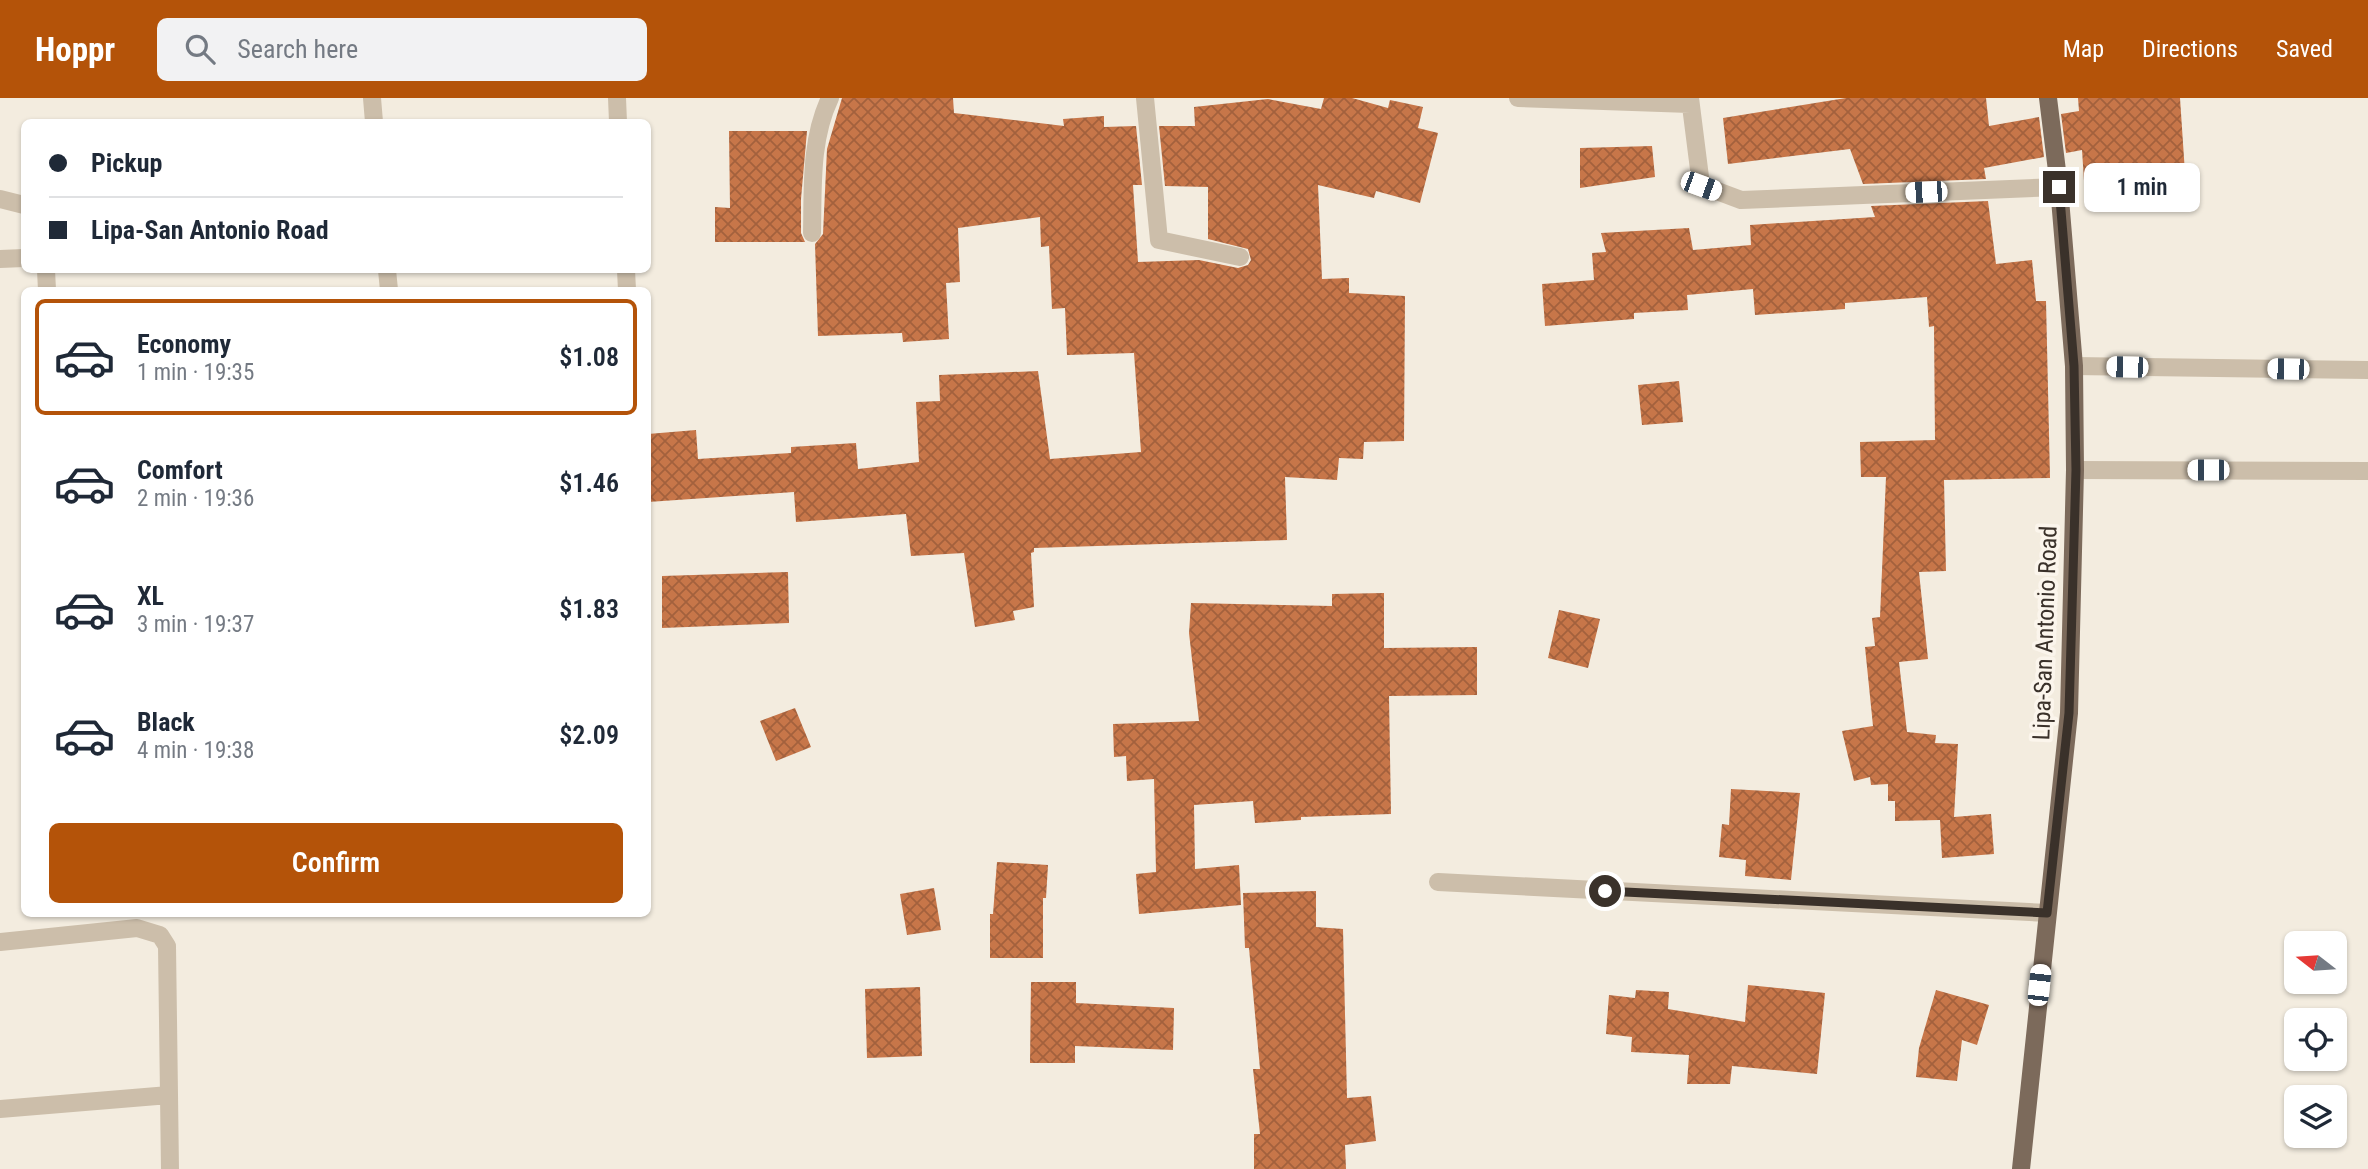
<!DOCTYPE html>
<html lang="en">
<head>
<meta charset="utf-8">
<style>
  :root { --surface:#fff; --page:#f2f2f3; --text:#1f2937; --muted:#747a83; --line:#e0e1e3; --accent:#b45309 }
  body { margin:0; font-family:"Roboto Condensed",sans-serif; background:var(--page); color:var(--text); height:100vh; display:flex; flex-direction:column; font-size:26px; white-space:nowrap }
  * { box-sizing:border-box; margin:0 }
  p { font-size:23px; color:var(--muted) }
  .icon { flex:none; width:38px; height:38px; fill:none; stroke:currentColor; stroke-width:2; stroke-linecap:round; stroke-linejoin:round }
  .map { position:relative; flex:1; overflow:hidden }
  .sheet { position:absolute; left:21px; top:189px; width:630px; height:630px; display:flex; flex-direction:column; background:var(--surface); border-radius:10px; box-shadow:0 2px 5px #0004 }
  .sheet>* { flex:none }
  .hud { position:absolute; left:21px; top:21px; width:630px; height:154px; border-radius:10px; box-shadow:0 2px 5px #0004; display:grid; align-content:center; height:154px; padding:0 28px; background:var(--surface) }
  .needle { width:46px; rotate:287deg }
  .buttons { position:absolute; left:2284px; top:833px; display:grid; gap:14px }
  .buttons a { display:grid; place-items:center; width:63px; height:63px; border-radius:10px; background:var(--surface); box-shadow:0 2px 5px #0004; font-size:35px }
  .end { position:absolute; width:32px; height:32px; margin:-16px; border:9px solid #3a312a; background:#fff; box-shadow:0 0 0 4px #fff }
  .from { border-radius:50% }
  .bubble { position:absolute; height:49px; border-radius:10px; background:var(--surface); box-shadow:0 2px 5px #0004; font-size:23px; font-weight:600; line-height:49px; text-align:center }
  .car { position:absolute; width:21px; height:42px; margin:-21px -10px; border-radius:9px; box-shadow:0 0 5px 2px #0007; background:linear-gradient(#fff 24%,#345 0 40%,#fff 0 76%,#345 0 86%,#fff 0) }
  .hud b { display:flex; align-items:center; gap:24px; height:66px; font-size:26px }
  .hud b+b { border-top:2px solid var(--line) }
  .hud i { width:18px; height:18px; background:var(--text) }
  ul { padding:12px 0 0; list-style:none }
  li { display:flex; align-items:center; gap:21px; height:116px; margin:0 14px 10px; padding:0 14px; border:4px solid transparent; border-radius:10px }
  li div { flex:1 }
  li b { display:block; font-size:26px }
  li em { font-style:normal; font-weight:600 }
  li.on { border-color:var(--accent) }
  li>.icon { width:63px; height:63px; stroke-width:1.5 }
  .cta { display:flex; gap:14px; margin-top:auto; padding:14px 28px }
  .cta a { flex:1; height:80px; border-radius:10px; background:var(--accent); color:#fff; font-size:28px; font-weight:600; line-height:80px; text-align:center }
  header { display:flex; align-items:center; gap:42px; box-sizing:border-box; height:98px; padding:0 35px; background:var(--accent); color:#fff }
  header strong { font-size:33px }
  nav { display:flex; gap:38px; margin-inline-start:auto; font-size:24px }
  .search { width:490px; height:63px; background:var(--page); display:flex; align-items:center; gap:18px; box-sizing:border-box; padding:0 24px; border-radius:10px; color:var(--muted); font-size:26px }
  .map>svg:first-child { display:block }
  .building { fill:url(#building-cross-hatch) }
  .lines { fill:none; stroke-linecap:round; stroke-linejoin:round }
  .minor { stroke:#ccbeaa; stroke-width:18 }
  .major { stroke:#7c6a5b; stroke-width:18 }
  .route { stroke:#3a312a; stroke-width:9 }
  .labels { text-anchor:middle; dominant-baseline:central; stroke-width:7; stroke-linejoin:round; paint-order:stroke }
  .street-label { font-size:24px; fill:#3a312a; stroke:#fbf5ec }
</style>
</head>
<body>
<header>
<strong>Hoppr</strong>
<div class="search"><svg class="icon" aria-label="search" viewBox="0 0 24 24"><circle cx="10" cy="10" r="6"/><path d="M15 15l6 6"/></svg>Search here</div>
<nav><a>Map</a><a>Directions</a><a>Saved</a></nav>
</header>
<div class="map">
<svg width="2368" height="1071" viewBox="0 0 2368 1071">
  <defs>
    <pattern id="building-cross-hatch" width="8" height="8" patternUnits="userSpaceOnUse" patternTransform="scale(1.75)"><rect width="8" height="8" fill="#c77649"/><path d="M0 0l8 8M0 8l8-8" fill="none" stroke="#a3613d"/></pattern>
  </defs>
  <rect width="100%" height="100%" fill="#f3ecdf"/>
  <!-- building -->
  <path class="building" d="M842,0H953L954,15L1064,28L1063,21L1104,18V29L1136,28L1142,87H1133L1138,164L1199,162L1238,170L1248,167L1251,162L1248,151L1208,141V89L1165,88L1159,28H1195L1194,9L1268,1L1321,11L1324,0H1352L1388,10L1390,2L1423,9L1418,30L1438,35L1420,105L1376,93L1374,100L1318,87L1322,181L1349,180V195L1405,198L1404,343L1364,344L1363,361L1339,360L1337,382L1285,379L1287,442L1034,450V454L1031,455L1034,509L1013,513L1015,522L975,529L964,455L911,458L906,416L796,424L794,394L648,404V336L696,332L698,361L791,355V349L856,345L858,371L919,364L916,304L940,303L939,277L1038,273L1050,361L1141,354L1134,255L1067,257L1065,210L1052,211L1049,148L1041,149L1040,119L958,130L960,184L946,185L949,241L903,244L902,235L818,238L815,146L823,136L827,51Z
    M1846,0H1986L1989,28L2039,19L2044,59L1984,70L1986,81L1863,86L1850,51L1728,66L1723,20Z
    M2078,0H2180L2186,90L2085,98L2082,52L2066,55L2061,16L2079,13Z
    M729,33H807L801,101V135L805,144H715V109L730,110Z
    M1652,48L1655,79L1580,90V50Z
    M1988,103L1996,166L2032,162L2036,203H2046L2050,380L1944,382L1946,473L1919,474L1928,561L1899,564L1907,634L1936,637L1935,645L1958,646L1954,719L1991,716L1994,756L1942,760L1940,722L1895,723V703H1888V686L1871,687L1870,679L1854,683L1842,633L1873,628L1865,549L1875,548L1872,520L1880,519L1886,379H1861L1860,344L1935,342L1934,228L1929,229L1927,199L1845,205V211L1755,217L1753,191L1687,197L1688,212L1634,215V221L1545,228L1542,186L1594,182L1592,155L1606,154L1601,135L1689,130L1693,152L1751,147L1750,127L1875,119L1871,108Z
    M1679,283L1683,324L1642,327L1638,287Z
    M788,474L789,525L662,530V478Z
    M1384,495V550L1477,549V597L1389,598L1391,716L1301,719V722L1255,725L1253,703L1194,707L1195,771L1239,767L1241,807L1139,816L1136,776L1156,774L1154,681L1127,683L1126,658L1114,659L1113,626L1199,623L1189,535L1191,505L1332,508V496Z
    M1559,512L1600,521L1588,570L1548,560Z
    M795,610L811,649L776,663L760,623Z
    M1731,691L1800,695L1791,782L1745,778L1746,762L1719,759L1722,726L1729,727Z
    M997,764L1048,767L1046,800H1043V860H990V816H993Z
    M934,790L941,832L907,837L900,796Z
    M1316,793V829L1343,831L1347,1000L1371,998L1376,1043L1345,1047L1346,1071H1254V1036H1260L1253,971H1260L1249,850H1245L1243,795Z
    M1031,884H1076V905L1174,910L1173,952L1075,948V965H1030Z
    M1748,887L1825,895L1817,976L1732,968L1730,986H1687L1689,957L1631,954L1632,939L1606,936L1609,897L1635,900L1636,892L1669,894L1668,911L1745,924Z
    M920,889L922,958L867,960L865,891Z
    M1936,892L1989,907L1977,947L1962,942L1957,983L1916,979L1919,950Z"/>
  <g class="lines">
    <!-- minor -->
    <path class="minor" d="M372,0L374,24
      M617,0L618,24
      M1145,0L1159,142L1240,159
      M1518,0L1690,6
      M1690,0L1701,87L1741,102L2059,89
      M0,101L24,107
      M812,135C813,90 810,42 830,0
      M0,161L24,160
      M46,172L47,192
      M387,172L389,192
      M626,172L627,192
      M2074,268L2368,272
      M2075,372L2368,373
      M1438,784L2047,815
      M0,844L137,830L160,837L167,848L170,1071
      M0,1011L169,997"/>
    <!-- major -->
    <path class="major" d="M2021,1071L2069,615L2075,372L2074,268L2059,89L2048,0"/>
  </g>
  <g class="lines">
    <!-- route -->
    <path class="route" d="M1605,793L2047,815L2069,615L2076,372L2074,268L2059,89"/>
  </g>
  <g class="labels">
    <!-- street labels -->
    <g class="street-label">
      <text transform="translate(2045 535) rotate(-88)">Lipa-San Antonio Road</text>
    </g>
  </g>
</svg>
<div class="buttons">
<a><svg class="needle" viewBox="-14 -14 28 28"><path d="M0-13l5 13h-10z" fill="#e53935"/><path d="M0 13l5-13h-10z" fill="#747a83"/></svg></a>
<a><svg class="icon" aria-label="locate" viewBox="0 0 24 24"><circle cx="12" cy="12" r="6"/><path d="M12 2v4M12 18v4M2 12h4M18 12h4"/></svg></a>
<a><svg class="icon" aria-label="layers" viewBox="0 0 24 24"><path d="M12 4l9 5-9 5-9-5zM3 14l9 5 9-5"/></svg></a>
</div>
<i class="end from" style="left:1605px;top:793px"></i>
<i class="end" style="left:2059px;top:89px"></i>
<div class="bubble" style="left:2084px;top:65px;width:116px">1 min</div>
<i class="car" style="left:1701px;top:88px;rotate:110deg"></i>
<i class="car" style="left:1926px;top:94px;rotate:268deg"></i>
<i class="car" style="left:2127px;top:269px;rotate:271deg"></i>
<i class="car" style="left:2288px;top:271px;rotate:271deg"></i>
<i class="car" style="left:2208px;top:372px;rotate:270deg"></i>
<i class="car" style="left:2039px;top:887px;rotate:6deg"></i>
<div class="hud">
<b><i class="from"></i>Pickup</b>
<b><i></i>Lipa-San Antonio Road</b>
</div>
<section class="sheet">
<ul>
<li class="on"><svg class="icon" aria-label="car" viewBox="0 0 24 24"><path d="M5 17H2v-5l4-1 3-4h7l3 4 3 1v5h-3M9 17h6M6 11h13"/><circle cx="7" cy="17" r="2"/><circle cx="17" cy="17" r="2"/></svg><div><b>Economy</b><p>1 min · 19:35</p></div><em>$1.08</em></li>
<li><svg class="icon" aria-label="car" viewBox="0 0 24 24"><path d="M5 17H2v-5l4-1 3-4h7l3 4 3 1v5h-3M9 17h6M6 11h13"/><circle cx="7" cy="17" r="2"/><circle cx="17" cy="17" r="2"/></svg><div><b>Comfort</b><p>2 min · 19:36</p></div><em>$1.46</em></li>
<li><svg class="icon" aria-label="car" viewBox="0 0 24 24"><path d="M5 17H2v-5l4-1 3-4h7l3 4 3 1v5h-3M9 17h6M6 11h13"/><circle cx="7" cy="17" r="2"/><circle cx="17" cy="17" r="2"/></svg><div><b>XL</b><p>3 min · 19:37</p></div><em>$1.83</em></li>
<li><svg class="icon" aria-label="car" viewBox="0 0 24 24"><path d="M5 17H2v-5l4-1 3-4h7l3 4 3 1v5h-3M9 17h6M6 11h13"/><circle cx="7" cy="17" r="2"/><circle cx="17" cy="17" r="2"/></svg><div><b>Black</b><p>4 min · 19:38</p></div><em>$2.09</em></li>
</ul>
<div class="cta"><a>Confirm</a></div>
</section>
</div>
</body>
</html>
